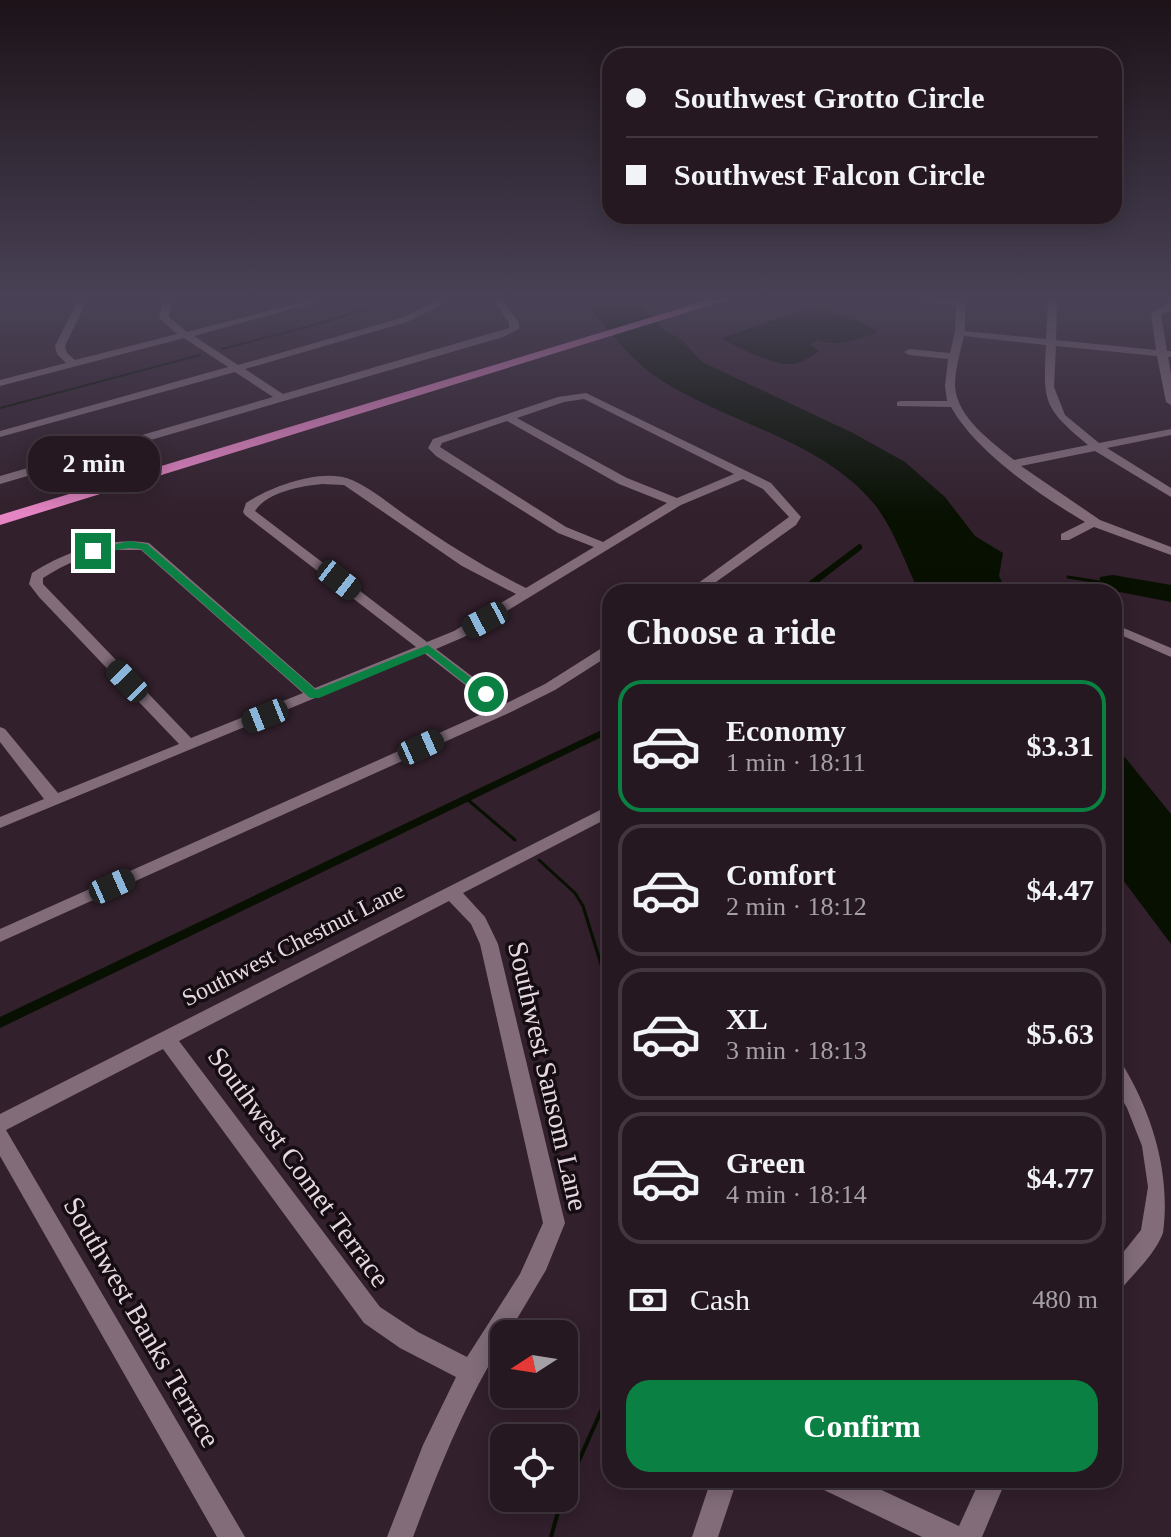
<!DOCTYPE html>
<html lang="en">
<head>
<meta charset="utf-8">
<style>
  :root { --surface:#261821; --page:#2e212a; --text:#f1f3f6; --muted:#a4a0a5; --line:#42373f; --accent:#0b8043 }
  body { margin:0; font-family:Georgia,serif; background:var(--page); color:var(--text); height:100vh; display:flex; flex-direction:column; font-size:30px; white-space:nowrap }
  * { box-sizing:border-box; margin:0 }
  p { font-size:26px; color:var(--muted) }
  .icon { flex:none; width:44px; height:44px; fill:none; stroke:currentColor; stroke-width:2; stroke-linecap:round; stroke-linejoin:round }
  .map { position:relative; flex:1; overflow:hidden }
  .details { position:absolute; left:602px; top:584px; width:520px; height:904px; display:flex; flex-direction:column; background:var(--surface); border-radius:24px; box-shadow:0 4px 20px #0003,0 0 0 2px var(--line) }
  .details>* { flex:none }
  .hud { position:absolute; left:602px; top:48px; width:520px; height:176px; border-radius:24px; box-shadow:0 4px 20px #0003,0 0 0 2px var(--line); display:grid; align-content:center; height:176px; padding:0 24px; background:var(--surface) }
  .needle { width:52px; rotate:258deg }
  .buttons { position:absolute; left:490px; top:1320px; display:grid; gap:16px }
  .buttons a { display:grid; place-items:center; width:88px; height:88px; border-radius:16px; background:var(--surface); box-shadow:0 4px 20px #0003,0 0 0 2px var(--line); font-size:40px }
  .end { position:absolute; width:36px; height:36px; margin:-18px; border:10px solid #0b8043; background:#fff; box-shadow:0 0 0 4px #fff }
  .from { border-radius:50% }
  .bubble { position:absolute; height:56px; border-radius:24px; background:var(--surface); box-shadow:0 4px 20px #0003,0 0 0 2px var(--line); font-size:26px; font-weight:700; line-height:56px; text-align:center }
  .car { position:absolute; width:24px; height:48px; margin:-24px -12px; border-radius:10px; box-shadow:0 0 6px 2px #0007; background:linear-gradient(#222 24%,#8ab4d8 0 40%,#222 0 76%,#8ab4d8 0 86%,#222 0) }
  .hud b { display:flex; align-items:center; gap:28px; height:76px; font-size:30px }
  .hud b+b { border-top:2px solid var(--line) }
  .hud i { width:20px; height:20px; background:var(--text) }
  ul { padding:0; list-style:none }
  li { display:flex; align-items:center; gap:24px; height:132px; margin:0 16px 12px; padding:0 8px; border:4px solid var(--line); border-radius:24px }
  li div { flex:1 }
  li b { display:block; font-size:30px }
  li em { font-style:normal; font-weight:700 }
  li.current { border-color:var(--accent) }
  li>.icon { width:72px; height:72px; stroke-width:1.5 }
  h2 { padding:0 24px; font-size:36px; line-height:96px }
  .pay { display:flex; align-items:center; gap:20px; height:88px; padding:0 24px; font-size:30px }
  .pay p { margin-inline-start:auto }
  .cta { display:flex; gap:16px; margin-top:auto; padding:16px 24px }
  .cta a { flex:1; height:92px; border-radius:24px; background:var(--accent); color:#fff; font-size:32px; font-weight:700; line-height:92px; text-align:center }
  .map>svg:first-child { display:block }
  .water { fill:#071001 }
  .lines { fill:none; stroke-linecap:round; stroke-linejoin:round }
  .stream-far2 { stroke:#071001; stroke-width:2 }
  .stream-far1 { stroke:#071001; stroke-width:3 }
  .stream { stroke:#071001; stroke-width:4 }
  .canal { fill:#071001; fill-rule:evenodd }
  .minor { fill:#826c7a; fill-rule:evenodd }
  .highway { fill:#e685c4; fill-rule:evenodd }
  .route { fill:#0b8043 }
  .labels { text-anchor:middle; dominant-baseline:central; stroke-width:7; stroke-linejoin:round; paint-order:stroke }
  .street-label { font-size:24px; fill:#e5d8e0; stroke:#150d12 }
  .near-street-label { font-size:28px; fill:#e5d8e0; stroke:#150d12 }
</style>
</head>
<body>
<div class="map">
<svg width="1171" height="1537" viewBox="0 0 1171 1537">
  <rect width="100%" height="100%" fill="#32202c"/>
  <!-- water -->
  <path class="water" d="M582,300H638L666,332L680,338L702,362L853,433L905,462L945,497L975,536L1003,553L999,576L1007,592H919C906,565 894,529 875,505C823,441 731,424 664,382C631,362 608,328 582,300Z
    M816,307L866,324L877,332C863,339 833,348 818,340L810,344L819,351C810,357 801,364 789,364C774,365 735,347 721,338L803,310L815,312L812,308Z
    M1113,575L1171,585V602L1099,588L1100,577Z
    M1114,744L1171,814V944L1114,868Z"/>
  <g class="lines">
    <!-- stream-far2 -->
    <path class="stream-far2" d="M222,349L329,321L391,300
      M0,408L200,355"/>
    <!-- stream-far1 -->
    <path class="stream-far1" d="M1068,577L1099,582
      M467,799L515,840
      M539,860L575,893L583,906L610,993"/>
    <!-- stream -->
    <path class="stream" d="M564,1494L610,1391
      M551,1537L562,1498"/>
    <!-- canal -->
    <path class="canal" d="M859,544L862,545V549L806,592H795Z
      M610,726V733L0,1028V1017Z"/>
    <!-- minor -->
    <path class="minor" d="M78,300H87L65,346L67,353L75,360L177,334L159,318L163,300H171L169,317L187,332L310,300H324L194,336L238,365L401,318L439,300H451L407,322L245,369L283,394L509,328V323L494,300H503L519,323V329L503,337L0,484V476L273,397L235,372L0,437V431L228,367L184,338L0,386V380L66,363L57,354L55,346Z
      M922,300H965V331L1046,339L1048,300H1057L1056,340L1156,350L1151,313L1171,303V310L1161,314L1167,351H1171V357H1168L1171,374V405L1166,402L1157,356L1056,346L1054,387L1065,415L1099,443L1171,429V435L1107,448L1171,488V497L1095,451L1021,466L1100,520L1171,547V555L1094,527L1069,540H1061V534L1085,522C1041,496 976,452 951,407L897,406V402L901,401H947L945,386L948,359L909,355L904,352L909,349L950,353L955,332L956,305L927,303ZM964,336L1046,345C1043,402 1043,408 1088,445L1014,460C992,442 957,418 955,386C955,369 960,353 964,336Z
      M586,393L771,483L801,517L796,525L702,592H686L789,517L763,489L743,479L681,505L464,637L436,649L507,703L545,684L605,646L610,645V655L555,690L511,712L0,942V929L495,708L424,653L0,828V817L44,799L0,742V727L5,729L58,793L179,744L39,597L29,584L32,573C65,552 109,536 149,543L315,688L416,647L245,515L243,512L246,503C270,487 322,467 352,480C373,489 394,508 414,521C450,546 486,568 526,588L594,547L558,533L436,456L428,448L433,439L558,397ZM584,399L734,474L677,498L627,478L517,418L564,402ZM507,421L619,484L667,503L603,542L566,527L440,447L442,443ZM322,484L344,485L462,566L516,594L454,631L427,642L255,511C267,492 301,486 322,484ZM116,550H141L303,693L191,738L43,584V578C66,563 90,554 116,550Z
      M1114,624L1171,648V657L1114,632Z
      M610,805V817L463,893L485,917L498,944L565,1223L546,1270L508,1334H504V1340C465,1402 439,1469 413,1537H387L423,1445L456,1377L400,1348L364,1323L163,1049L6,1130L245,1537H217L0,1156V1114ZM449,901L471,924L480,944L543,1223L520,1274L467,1357L418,1332L380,1307L179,1041Z
      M1114,1060L1121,1062C1152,1112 1171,1173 1163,1233C1155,1254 1136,1271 1122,1288L1114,1291V1264L1141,1230L1148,1187L1142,1146L1127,1108L1114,1085Z
      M711,1480H737L718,1537H692Z
      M818,1480H860L959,1526L980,1480H1006L982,1537H922L822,1489Z"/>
    <!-- highway -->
    <path class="highway" d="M708,300H727L0,525V515Z"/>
  </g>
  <!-- sky -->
  <linearGradient id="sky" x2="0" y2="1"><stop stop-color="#1c1218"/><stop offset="0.58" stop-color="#494256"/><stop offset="1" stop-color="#494256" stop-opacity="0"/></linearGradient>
  <rect width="1171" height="515" fill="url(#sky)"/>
  <!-- route -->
  <path class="route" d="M129,541L147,544L316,690L428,645L492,694L482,697L427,653L319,698H310L141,549L129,548L93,554L88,551Z"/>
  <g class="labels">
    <!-- street labels -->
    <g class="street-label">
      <text transform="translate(293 944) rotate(-27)">Southwest Chestnut Lane</text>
    </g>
    <!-- near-street labels -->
    <g class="near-street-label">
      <text transform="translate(548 1076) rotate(77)">Southwest Sansom Lane</text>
      <text transform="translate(299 1167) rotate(54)">Southwest Comet Terrace</text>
      <text transform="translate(142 1322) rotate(60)">Southwest Banks Terrace</text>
    </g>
  </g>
</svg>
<div class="buttons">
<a><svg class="needle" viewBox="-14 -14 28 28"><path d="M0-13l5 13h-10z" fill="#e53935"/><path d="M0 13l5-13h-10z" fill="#a4a0a5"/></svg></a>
<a><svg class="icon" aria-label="locate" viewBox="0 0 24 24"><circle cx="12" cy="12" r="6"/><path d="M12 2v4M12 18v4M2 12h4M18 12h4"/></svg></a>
</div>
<i class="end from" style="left:486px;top:694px"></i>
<i class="end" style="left:93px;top:551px"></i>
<div class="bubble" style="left:28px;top:436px;width:132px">2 min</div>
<i class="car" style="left:339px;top:580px;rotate:128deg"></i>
<i class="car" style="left:485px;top:620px;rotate:242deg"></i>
<i class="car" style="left:127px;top:681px;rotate:316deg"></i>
<i class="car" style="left:265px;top:716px;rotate:248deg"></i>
<i class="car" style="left:421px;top:747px;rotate:66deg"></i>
<i class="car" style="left:112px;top:886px;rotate:66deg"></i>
<div class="hud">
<b><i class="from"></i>Southwest Grotto Circle</b>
<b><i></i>Southwest Falcon Circle</b>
</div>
<section class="details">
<h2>Choose a ride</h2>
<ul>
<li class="current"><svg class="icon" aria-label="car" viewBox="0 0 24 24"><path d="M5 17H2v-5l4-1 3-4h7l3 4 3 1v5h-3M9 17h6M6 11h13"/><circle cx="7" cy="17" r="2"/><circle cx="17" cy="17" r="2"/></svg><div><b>Economy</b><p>1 min · 18:11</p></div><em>$3.31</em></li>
<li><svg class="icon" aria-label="car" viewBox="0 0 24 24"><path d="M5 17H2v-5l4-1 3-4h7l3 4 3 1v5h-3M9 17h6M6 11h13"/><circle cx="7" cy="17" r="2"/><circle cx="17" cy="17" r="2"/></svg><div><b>Comfort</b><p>2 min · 18:12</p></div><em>$4.47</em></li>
<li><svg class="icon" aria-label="car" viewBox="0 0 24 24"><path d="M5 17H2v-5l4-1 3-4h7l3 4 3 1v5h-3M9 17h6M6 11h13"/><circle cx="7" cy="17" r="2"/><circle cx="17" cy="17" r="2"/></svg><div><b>XL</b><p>3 min · 18:13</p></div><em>$5.63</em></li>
<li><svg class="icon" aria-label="car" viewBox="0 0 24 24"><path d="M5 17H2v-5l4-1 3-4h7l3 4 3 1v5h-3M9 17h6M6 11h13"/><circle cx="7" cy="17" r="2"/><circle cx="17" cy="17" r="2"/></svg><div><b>Green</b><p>4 min · 18:14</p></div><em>$4.77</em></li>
</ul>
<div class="pay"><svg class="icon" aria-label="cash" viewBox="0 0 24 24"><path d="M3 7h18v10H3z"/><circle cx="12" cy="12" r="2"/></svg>Cash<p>480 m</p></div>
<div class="cta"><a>Confirm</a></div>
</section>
</div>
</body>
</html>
